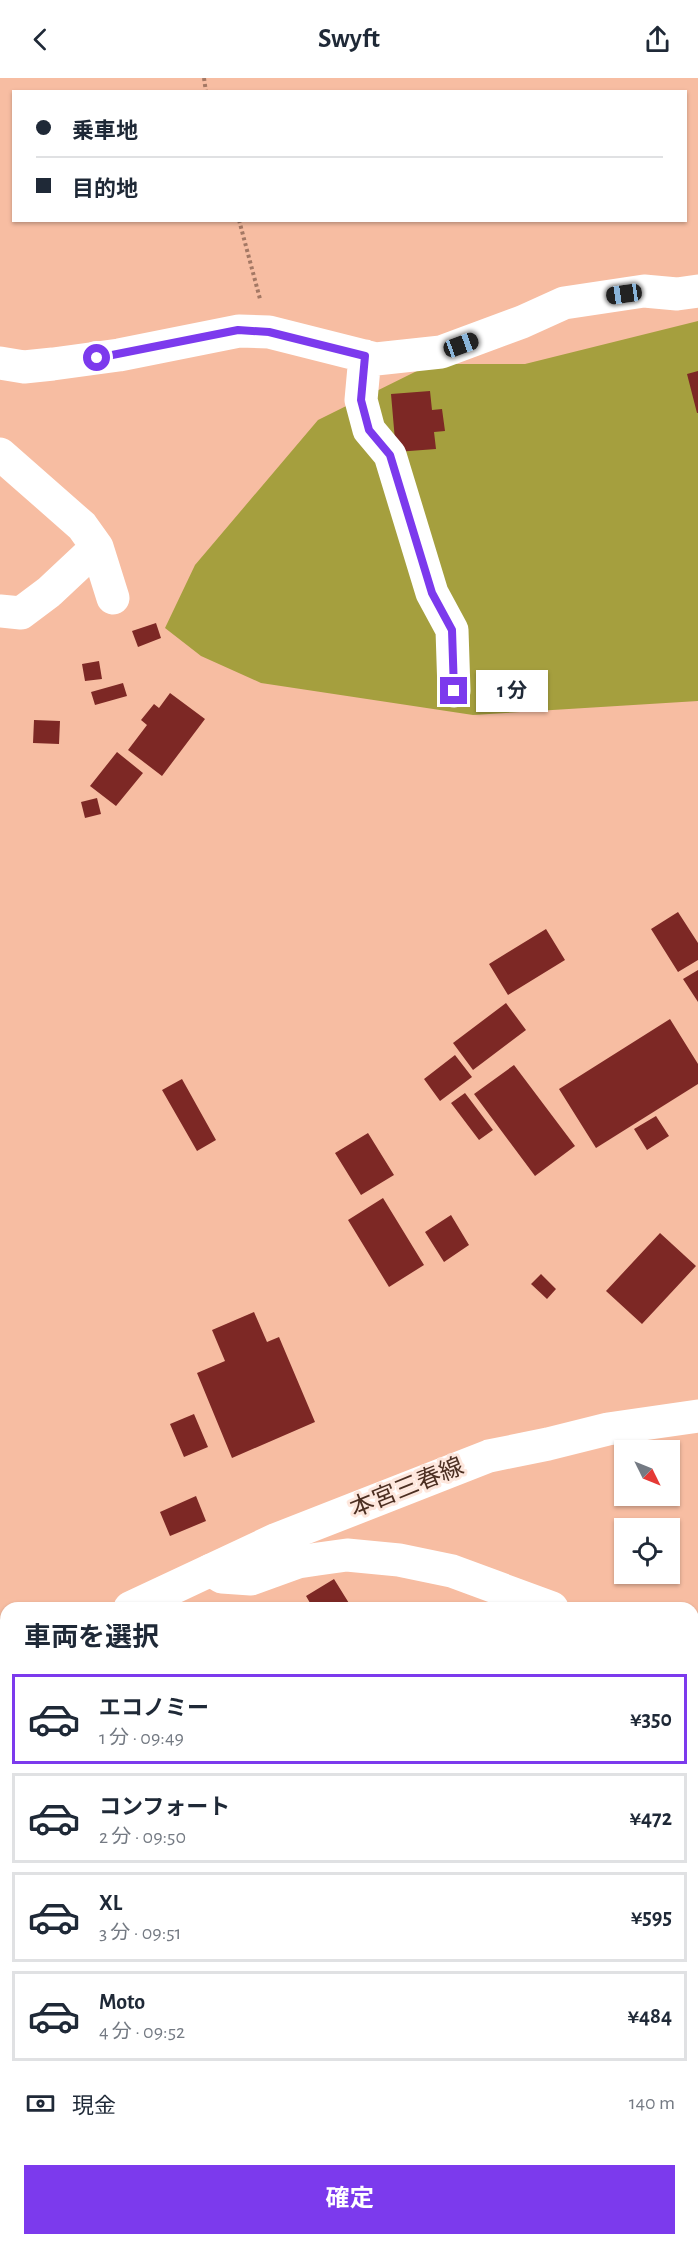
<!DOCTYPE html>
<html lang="ja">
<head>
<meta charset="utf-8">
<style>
  :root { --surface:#fff; --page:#f2f2f3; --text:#1f2937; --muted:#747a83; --line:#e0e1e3; --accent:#7c3aed }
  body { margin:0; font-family:"Alegreya Sans","Noto Sans JP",sans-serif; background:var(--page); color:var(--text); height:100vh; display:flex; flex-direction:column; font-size:22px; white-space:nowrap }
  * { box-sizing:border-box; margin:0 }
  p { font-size:20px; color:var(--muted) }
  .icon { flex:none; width:33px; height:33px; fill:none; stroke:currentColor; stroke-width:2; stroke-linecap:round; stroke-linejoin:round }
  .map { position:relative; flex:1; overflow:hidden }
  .sheet { position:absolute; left:0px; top:1524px; width:699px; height:644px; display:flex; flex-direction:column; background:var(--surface); border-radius:18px 18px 0 0; box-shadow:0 2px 4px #0004 }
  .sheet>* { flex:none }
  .banner { position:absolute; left:12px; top:12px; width:675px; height:132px; border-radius:0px; box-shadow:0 2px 4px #0004; display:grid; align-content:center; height:132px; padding:0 24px; background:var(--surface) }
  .needle { width:39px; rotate:133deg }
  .fabs { position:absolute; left:614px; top:1362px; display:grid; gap:12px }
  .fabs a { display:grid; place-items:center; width:66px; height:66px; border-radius:0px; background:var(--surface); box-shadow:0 2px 4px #0004; font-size:30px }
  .end { position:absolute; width:27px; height:27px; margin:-14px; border:8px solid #7c3aed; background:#fff; box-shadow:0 0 0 3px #fff }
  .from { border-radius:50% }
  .bubble { position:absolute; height:42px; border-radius:0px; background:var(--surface); box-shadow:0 2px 4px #0004; font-size:20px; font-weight:700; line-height:42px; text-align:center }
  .car { position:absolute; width:18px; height:36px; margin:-18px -9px; border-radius:8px; box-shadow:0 0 4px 2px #0007; background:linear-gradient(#222 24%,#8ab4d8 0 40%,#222 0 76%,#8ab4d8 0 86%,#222 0) }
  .banner b { display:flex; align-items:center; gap:21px; height:57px; font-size:22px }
  .banner b+b { border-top:2px solid var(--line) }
  .banner i { width:15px; height:15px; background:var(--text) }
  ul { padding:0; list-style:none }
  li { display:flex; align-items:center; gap:18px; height:90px; margin:0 12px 9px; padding:0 12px; border:3px solid var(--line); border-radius:0px }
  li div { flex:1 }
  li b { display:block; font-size:22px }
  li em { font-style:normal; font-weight:700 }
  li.on { border-color:var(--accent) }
  li>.icon { width:54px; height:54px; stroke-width:1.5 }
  h2 { padding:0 24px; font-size:27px; line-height:72px }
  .pay { display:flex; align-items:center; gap:15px; height:66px; padding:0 24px; font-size:22px }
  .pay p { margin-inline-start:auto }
  .primary-button { display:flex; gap:12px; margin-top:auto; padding:12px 24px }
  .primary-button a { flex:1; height:69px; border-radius:0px; background:var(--accent); color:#fff; font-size:24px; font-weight:700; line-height:69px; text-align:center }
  header { display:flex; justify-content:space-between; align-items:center; height:78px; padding:0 24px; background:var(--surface); font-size:27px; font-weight:700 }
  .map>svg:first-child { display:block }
  .forest { fill:#a59f3e }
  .building { fill:#7d2825 }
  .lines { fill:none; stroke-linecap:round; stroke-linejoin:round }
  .path { stroke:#a47864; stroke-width:4; stroke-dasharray:3 3; stroke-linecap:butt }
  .street { stroke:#fff; stroke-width:33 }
  .secondary { stroke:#fff; stroke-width:33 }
  .primary { stroke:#fff; stroke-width:33 }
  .route { stroke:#7c3aed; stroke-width:8 }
  .labels { text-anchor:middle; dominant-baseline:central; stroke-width:6; stroke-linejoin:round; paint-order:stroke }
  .street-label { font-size:24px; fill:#4c2f22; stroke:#fee7dd }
</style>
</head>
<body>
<header><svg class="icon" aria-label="back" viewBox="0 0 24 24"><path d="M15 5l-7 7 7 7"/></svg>Swyft<svg class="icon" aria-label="share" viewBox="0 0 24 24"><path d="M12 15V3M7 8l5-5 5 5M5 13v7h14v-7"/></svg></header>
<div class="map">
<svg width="698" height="2167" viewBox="0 0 698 2167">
  <rect width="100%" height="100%" fill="#f7bda2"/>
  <!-- forest -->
  <path class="forest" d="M698,243V623L473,637L261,605L201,578L165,550L195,487L318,342L431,286H525Z"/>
  <!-- building -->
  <path class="building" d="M698,293V335H697L687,296Z
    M430,313L432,332L442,331L445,353L434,354L436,371L396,374L391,316Z
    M156,545L161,560L138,569L132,553Z
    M99,583L102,601L85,603L82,586Z
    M123,605L127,618L95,627L91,614Z
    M170,615L205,641L162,698L128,672L147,647L141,642L154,626L159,630Z
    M34,642L60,643L59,666L33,665Z
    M117,674L143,695L116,728L90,708Z
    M97,720L101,736L85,740L81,724Z
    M678,834L698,865V882L678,894L651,851Z
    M546,851L565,882L508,917L489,886Z
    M698,892V924L683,901Z
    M506,925L526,952L473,992L453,965Z
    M670,941L698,986V1006L596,1070L559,1011Z
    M455,977L472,999L440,1023L424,1001Z
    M514,987L575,1068L535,1098L474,1016Z
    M182,1001L216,1062L197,1073L162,1012Z
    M465,1015L493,1052L479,1062L451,1025Z
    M656,1038L669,1058L647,1072L634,1051Z
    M368,1055L394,1097L361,1117L335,1075Z
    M383,1120L424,1187L389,1209L348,1142Z
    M451,1137L469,1167L444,1184L425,1154Z
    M660,1155L696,1188L642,1246L606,1213Z
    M541,1196L556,1211L547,1221L531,1206Z
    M254,1234L267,1264L279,1259L315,1344L232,1380L197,1295L225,1283L212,1252Z
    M194,1336L208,1369L184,1379L170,1346Z
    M196,1418L206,1443L170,1458L160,1434Z
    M334,1501L352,1530H313L306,1518Z
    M698,1735V1824L693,1820V1741Z
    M258,2162H312L315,2167H261Z"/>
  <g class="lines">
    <!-- path -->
    <path class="path" d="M204,0L206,14
      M239,142L260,221"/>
    <!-- street -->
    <path class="street" d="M365,278L361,322L369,352L390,377L432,515L452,552L454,613
      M0,285L24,289L53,286L119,277L239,253L269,254L376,281L441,274L522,244L564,225L644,213L677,216L698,213
      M0,376L82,448L97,469L113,520
      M0,533L21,535L49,514L97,469
      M211,1492L222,1499L251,1501L298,1484L318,1481L347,1477L399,1482L452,1493L552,1530
      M693,1554H698"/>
    <!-- secondary -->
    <path class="secondary" d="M0,1897L6,1904
      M210,2162L214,2167"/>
    <!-- primary -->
    <path class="primary" d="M130,1530L277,1461L489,1378L548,1366L608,1351L698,1338
      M0,1599L6,1596"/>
  </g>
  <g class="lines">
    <!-- route -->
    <path class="route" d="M97,280L238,252L269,254L365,278L361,322L369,352L390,377L432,515L452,552L454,613"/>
  </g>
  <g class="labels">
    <!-- street labels -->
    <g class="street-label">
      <text transform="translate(407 1410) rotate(-22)">本宮三春線</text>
    </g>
  </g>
</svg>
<div class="fabs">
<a><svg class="needle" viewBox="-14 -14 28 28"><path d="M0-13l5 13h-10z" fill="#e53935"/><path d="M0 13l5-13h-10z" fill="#747a83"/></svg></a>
<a><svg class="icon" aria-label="locate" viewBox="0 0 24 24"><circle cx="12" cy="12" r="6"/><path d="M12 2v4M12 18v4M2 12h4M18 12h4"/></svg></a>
</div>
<i class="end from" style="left:97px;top:280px"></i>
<i class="end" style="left:454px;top:613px"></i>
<div class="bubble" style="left:476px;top:592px;width:72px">1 分</div>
<i class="car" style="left:624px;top:216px;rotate:262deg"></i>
<i class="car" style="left:461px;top:267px;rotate:70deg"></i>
<div class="banner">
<b><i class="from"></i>乗車地</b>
<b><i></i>目的地</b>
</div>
<section class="sheet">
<h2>車両を選択</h2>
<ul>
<li class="on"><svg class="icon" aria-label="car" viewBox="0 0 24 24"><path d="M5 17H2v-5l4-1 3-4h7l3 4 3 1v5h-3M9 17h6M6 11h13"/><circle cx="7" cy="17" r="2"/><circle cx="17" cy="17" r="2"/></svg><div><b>エコノミー</b><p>1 分 · 09:49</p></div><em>¥350</em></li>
<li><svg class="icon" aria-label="car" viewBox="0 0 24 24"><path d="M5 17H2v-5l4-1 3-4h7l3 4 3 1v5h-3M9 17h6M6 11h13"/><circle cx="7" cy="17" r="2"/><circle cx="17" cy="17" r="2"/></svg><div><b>コンフォート</b><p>2 分 · 09:50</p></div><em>¥472</em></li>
<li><svg class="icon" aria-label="car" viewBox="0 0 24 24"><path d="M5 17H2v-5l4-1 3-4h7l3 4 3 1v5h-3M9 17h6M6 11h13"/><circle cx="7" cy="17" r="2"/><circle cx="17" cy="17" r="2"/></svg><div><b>XL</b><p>3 分 · 09:51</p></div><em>¥595</em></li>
<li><svg class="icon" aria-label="car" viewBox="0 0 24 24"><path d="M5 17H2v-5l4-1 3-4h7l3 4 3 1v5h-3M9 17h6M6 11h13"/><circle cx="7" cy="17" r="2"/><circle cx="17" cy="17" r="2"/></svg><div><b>Moto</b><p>4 分 · 09:52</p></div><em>¥484</em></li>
</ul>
<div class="pay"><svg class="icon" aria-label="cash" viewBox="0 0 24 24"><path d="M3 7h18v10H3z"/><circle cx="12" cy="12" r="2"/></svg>現金<p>140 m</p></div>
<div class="primary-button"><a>確定</a></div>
</section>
</div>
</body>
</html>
